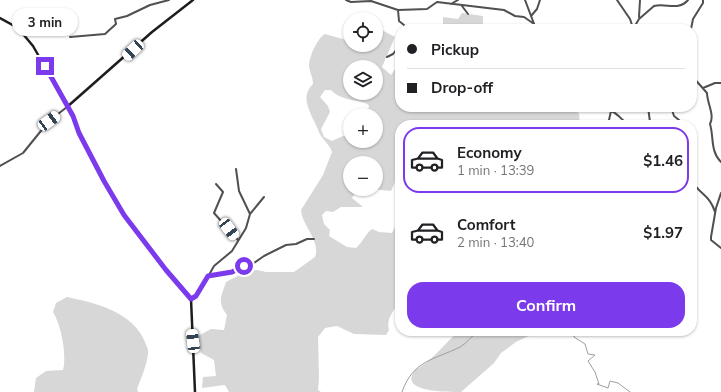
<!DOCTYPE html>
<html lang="en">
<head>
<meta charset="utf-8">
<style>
  :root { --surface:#fff; --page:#f6f6f6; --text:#202124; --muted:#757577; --line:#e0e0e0; --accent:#7c3aed }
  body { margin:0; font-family:Mulish,sans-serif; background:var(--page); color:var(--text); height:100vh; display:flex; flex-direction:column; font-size:15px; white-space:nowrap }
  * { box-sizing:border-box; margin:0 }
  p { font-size:13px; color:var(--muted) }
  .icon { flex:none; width:22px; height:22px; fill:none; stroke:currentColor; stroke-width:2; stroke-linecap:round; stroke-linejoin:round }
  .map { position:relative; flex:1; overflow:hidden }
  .side { position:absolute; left:395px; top:120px; width:302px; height:216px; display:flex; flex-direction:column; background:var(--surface); border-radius:16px; box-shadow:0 1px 3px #0004 }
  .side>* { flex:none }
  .top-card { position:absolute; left:395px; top:24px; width:302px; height:88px; border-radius:16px; box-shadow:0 1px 3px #0004; display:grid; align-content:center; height:88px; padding:0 12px; background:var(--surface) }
  .fabs { position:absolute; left:343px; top:12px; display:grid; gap:8px }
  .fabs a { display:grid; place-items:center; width:40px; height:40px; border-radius:50%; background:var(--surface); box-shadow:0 1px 3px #0004; font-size:20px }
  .end { position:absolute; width:18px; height:18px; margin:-9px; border:5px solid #7c3aed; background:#fff; box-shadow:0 0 0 2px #fff }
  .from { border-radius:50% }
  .bubble { position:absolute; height:28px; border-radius:14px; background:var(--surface); box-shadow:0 1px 3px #0004; font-size:13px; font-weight:700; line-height:28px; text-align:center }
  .car { position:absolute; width:12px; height:24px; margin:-12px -6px; border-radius:5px; box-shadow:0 0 3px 1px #0007; background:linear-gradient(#fff 24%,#345 0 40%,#fff 0 76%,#345 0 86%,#fff 0) }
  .top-card b { display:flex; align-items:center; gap:14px; height:38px; font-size:15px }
  .top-card b+b { border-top:1px solid var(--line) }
  .top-card i { width:10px; height:10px; background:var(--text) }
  ul { padding:7px 0 0; list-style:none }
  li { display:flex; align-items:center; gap:12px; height:66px; margin:0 8px 6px; padding:0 4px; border:2px solid transparent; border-radius:16px }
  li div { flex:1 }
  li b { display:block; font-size:15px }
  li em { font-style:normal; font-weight:700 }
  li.selected { border-color:var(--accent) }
  li>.icon { width:36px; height:36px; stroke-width:1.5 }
  .cta { display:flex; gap:8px; margin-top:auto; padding:8px 12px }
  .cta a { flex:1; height:46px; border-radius:16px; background:var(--accent); color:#fff; font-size:16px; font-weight:700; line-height:46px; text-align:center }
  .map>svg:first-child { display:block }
  .green { fill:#d7d7d7; fill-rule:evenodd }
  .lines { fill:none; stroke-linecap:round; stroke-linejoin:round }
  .stream { stroke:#9e9e9e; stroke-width:1 }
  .street { stroke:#505050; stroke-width:2 }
  .secondary { stroke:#1d1d1d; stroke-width:2.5 }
  .route { stroke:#7c3aed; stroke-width:5 }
</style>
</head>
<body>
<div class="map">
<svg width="721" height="392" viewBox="0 0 721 392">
  <rect width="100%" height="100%" fill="#fff"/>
  <!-- green -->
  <path class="green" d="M462,13L483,16V29H443V17L458,19Z
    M377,23L378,28L395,37L382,67L391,75L400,62V107H567L579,113L580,125H400V180H396L391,191L371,189H376V163H350V189H363L357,190L352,198L363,207H341L333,212L326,211L322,215L324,224L330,230L329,236L347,247L356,248C363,242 365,234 372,229L379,232L392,233L395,227H400C400,250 403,274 400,296C398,309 385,316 389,330L386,335L354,334L337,326L325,328L318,337L319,378L318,390L321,392H229L225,385L202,388L203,377L216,376L214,360L201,353L198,336L211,329L224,330L227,315C217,302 221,297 226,282L249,270H257L266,272H294L315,257C321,241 302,226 301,210L323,175L332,152C330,145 325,142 321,136C318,131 316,124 313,119C307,106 302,95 313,84C313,77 309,71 309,65C310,55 317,39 325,34L350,41V45H376ZM350,67H376V93H350ZM325,90H331C343,103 365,99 369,106L367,115H376V141H350V136H343L332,141L324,137L321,129L330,112L328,106L320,97Z
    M67,297C96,303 133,312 145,342C146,345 149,350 148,353C147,365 141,378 137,389L138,392H34L36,378L46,371L63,370C67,354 61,325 53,312L56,303Z
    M536,331L533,334L516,342L501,353L494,363L461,392C444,392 398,392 415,370C432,361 444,344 458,332Z"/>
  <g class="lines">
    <!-- stream -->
    <path class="stream" d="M571,331L574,334V337L585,344L588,354L595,355L588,361L595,372L599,384H597L608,388L610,381L618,383L630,392
      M402,392C413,360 434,360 460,347C467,343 472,336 478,331"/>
    <!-- street -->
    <path class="street" d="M346,0L351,2L371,1L398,10L427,9L437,2L504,10L515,16L524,17L537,26L547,29
      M525,0L536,29
      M617,0L630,19L633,28
      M451,4L458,0
      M462,6L468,14
      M398,10L399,21L404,25L405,29
      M531,16L537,9L540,0
      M639,17L640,0
      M633,29L639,19L654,6C666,3 679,11 688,0
      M691,29L693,19L703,3V0
      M70,37L105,34L116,24L115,19L127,16L150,5L169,0
      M387,57L393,54L400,45
      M692,76L707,93C707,103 715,115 710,124C714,137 710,151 721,162
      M703,88L715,83H721
      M603,107L611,111L612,107
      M648,107L650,122L652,125
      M671,107L674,116L679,120V125
      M609,120L611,111C619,114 622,121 629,125
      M0,166L23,153L49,121L67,107
      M236,169L239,191L250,214
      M692,181C700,195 710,195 715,212
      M216,184L223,192L214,213L238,240
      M721,193L716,208L711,237V240L721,248
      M208,276L232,273L244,267L251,265L264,256L286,245L296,244L307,239H314
      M191,299L199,293L214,266L232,251L246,228L250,214L264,197"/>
    <!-- secondary -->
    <path class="secondary" d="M0,18L18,28L33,46L73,116L79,133L104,181L124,215L166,270L191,299L195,392
      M67,107L152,32L193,0"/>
  </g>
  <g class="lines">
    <!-- route -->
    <path class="route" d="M45,66L73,116L79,133L104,181L124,215L166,270L191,299L196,296L208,276L232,272L244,266"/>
  </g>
</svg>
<div class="fabs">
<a><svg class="icon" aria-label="locate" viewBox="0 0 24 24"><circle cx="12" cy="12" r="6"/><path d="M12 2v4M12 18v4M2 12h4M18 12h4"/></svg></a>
<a><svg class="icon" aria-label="layers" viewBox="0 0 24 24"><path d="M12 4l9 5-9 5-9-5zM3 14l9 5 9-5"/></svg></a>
<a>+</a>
<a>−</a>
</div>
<i class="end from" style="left:244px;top:266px"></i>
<i class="end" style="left:45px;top:66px"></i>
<div class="bubble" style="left:12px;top:8px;width:66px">3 min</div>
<i class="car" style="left:133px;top:50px;rotate:227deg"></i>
<i class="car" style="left:49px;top:121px;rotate:54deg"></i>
<i class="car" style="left:229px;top:229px;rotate:143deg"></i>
<i class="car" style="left:193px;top:341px;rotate:353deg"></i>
<div class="top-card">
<b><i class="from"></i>Pickup</b>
<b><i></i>Drop-off</b>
</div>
<section class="side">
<ul>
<li class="selected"><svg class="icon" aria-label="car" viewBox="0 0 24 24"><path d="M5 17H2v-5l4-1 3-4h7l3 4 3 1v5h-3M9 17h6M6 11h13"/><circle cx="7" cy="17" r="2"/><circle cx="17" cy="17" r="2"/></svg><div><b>Economy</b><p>1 min · 13:39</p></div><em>$1.46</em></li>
<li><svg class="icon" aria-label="car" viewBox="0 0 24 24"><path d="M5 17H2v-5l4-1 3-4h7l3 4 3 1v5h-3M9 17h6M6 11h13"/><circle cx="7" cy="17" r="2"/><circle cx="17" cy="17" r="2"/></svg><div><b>Comfort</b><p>2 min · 13:40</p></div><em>$1.97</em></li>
</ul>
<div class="cta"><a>Confirm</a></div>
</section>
</div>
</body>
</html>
